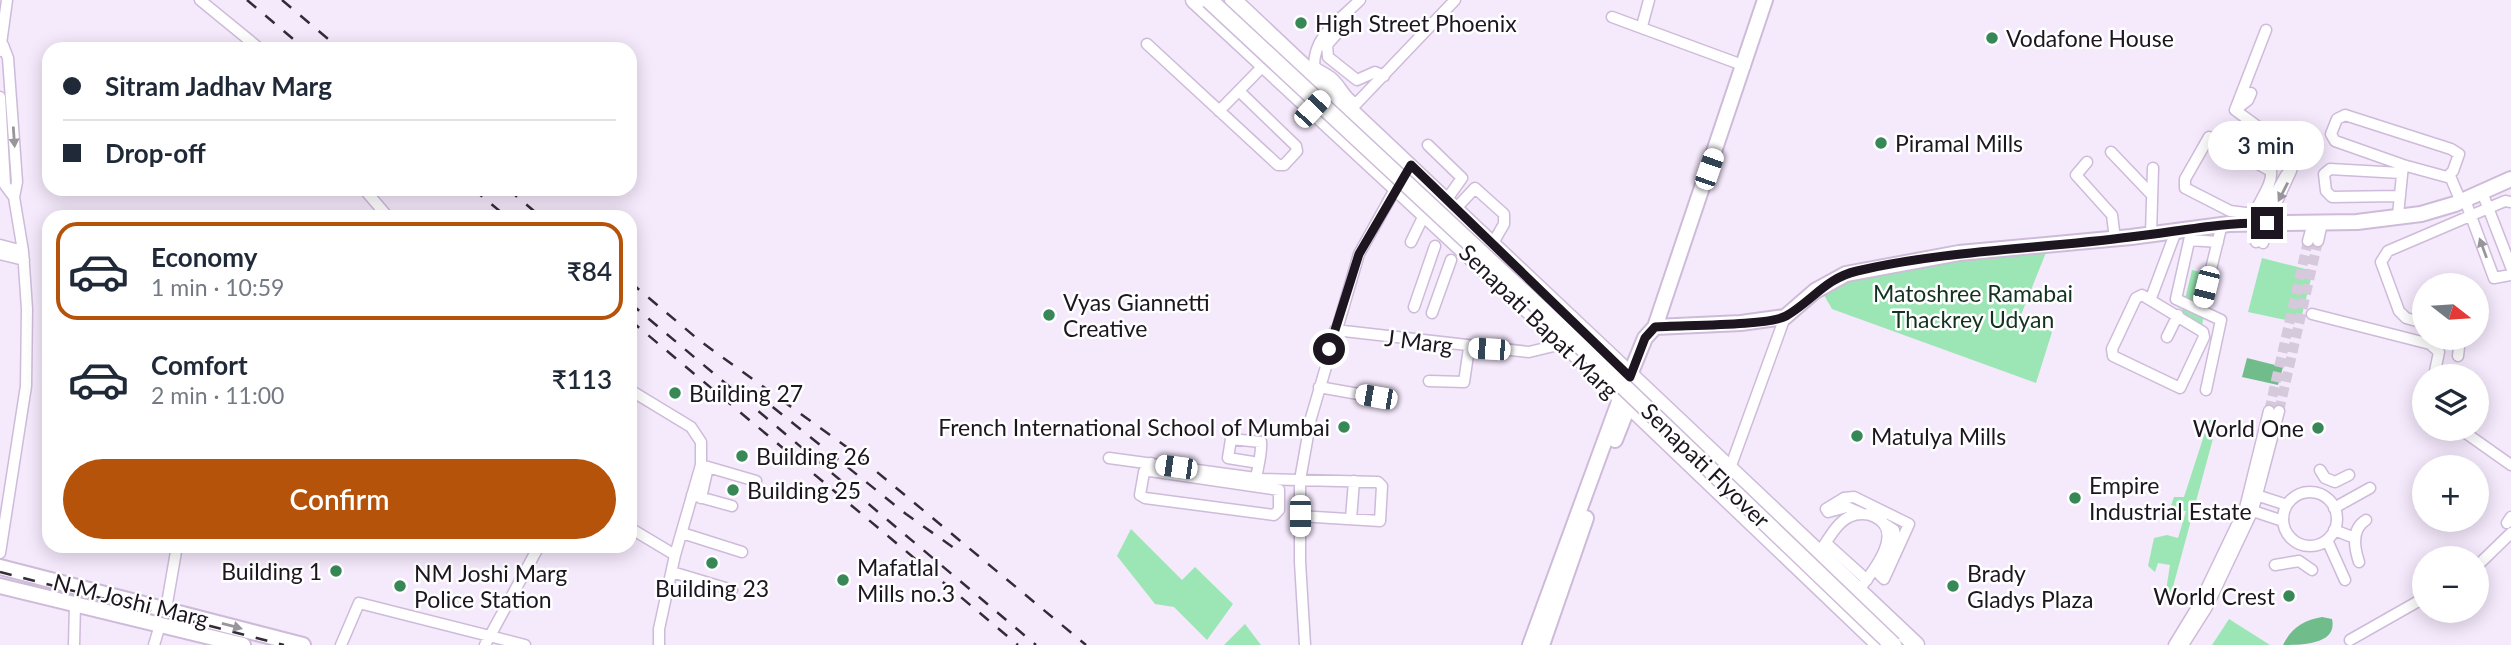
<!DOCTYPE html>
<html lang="en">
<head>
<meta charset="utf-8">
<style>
  :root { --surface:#fff; --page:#f2f2f3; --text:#1f2937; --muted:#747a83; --line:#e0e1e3; --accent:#b45309 }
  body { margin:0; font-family:Lato,sans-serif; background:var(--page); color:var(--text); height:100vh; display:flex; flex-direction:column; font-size:26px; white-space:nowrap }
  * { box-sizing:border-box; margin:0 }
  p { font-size:23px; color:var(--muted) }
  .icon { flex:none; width:38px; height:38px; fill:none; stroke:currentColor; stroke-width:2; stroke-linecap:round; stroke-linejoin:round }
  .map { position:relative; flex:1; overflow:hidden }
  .details { position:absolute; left:42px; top:210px; width:595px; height:343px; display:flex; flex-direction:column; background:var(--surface); border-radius:21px; box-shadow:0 4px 18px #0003 }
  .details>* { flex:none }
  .hud { position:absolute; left:42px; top:42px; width:595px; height:154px; border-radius:21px; box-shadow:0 4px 18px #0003; display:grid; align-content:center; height:154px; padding:0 21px; background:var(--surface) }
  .needle { width:46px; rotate:107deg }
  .buttons { position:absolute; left:2412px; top:273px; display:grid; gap:14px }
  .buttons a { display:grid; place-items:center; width:77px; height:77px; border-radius:50%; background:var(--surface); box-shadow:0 4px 18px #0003; font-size:35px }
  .end { position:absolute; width:32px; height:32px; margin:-16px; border:9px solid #1d1620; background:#fff; box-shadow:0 0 0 4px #fff }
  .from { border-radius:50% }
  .bubble { position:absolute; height:49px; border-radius:24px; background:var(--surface); box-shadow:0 4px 18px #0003; font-size:23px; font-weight:600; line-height:49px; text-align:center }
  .car { position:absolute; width:21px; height:42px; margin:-21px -10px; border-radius:9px; box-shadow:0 0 5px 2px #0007; background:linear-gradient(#fff 24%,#345 0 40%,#fff 0 76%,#345 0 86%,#fff 0) }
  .hud b { display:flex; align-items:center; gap:24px; height:66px; font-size:26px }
  .hud b+b { border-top:2px solid var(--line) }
  .hud i { width:18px; height:18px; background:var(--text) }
  ul { padding:12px 0 0; list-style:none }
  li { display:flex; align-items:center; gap:21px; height:98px; margin:0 14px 10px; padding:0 7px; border:4px solid transparent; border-radius:21px }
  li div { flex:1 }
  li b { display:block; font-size:26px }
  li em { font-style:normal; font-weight:600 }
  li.active { border-color:var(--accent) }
  li>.icon { width:63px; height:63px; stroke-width:1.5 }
  .button { display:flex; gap:14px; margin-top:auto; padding:14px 21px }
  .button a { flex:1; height:80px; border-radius:42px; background:var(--accent); color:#fff; font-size:28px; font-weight:600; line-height:80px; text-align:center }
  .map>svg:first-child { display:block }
  .green { fill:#9be6b4 }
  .water { fill:#70bd8b }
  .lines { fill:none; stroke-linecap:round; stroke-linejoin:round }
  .street-tunnel { stroke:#d5c9db; stroke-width:10; stroke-dasharray:10 5; stroke-linecap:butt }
  .street-casing { stroke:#cebbd9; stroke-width:13 }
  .secondary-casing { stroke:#cebbd9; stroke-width:18 }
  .primary-casing { stroke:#cebbd9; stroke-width:19 }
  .street { stroke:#fff; stroke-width:10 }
  .secondary { stroke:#fff; stroke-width:14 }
  .primary { stroke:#fff; stroke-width:16 }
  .rail { stroke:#332c37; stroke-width:2.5; stroke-dasharray:12 12; stroke-linecap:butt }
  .primary-bridge-casing { stroke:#cebbd9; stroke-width:19; stroke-linecap:butt }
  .primary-bridge { stroke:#fff; stroke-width:16 }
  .oneway { fill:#99969b }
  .route { stroke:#1d1620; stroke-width:9 }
  .poi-dot { fill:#378757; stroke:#fff; stroke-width:2.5 }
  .labels { text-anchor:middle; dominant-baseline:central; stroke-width:5; stroke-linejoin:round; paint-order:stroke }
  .poi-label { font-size:23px; fill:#1d1620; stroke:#fff; text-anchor:start }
  .park-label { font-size:23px; fill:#12331f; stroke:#fff }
  .street-label { font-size:23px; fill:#1d1620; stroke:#fff }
</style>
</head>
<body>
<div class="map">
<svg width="2511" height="645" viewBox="0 0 2511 645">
  <rect width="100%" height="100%" fill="#f5e9fc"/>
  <!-- green -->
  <path class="green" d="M2047,250L2021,315L2052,332L2036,383L1832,309L1824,295C1887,253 1974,257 2047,250Z
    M2262,258L2313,271L2300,323L2248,312Z
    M2192,270L2213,275L2202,325L2180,320Z
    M2209,420H2218L2170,598L2165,597L2170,565L2158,563L2155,572L2148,566L2154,538L2167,535L2178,538L2186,511H2169L2174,497H2184Z
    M1131,529L1182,580L1195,567L1233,604L1207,640L1174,607L1155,604L1117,556Z
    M2229,619L2270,645H2212Z
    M1245,624L1261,645H1224Z"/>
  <!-- water -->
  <path class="water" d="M2247,358L2283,367L2278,385L2242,377Z
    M2322,617L2332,619C2338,645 2301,645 2283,645C2291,628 2304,620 2322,617Z"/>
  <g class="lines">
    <!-- street-tunnel -->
    <path class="street-tunnel" d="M2269,411L2308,241
      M2279,411L2318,241"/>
    <defs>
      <path id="street" d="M200,0L260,49
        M1360,0C1339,21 1314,35 1314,66C1320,72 1327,73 1333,79C1342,87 1344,97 1356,104L1455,0
        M1612,17L1745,66
        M1336,23L1340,30L1327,45L1328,57L1357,80L1375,72L1384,76
        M1642,26L1649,0
        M2266,30L2235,110L2290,150L2294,159L2291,171
        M1147,44L1278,165H1284L1297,151L1296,146L1239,91
        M0,51L7,0
        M0,97L5,185L14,197
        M2235,110L2248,100L2251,93
        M1219,111L1264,65
        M1428,145L1462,178L1447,199
        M2111,152L2152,195
        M2087,162L2076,175L2112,215L2115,239
        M2450,176L2461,202
        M364,189L388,217
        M2482,192L2511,267
        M2399,196L2332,197L2326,191L2324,174L2330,169L2401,173
        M2465,200L2494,278L2511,275
        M1460,204L1475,188L1504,214V224L1493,243
        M2398,215L2403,165L2335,141L2331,134L2337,119L2345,115L2451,149L2459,154L2453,171L2447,177L2403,165
        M2252,223C2254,205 2273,188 2271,171L2209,137L2185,179V188L2230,211L2253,214
        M2192,228L2176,299L2221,320L2206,390
        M2151,234L2153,168
        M2190,240L2218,242
        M2308,241L2313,223
        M2318,241L2322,223
        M1411,242L1425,213
        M2256,242L2259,223L2286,175L2291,171L2267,223L2263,243
        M0,245L23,251
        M0,254L24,260
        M2142,295L2203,332L2204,337L2180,388L2113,356L2112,349L2136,298Z
        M2151,298L2176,231
        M1414,307L1435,246
        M2201,310L2222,224
        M1432,313L1451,260
        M2312,314L2430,344L2439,352L2434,376
        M2424,323L2406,318L2399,311L2381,262L2388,251L2505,201L2511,202
        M1335,330L1529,352L1566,343
        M2167,337L2178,315
        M2458,356L2460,338
        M1429,381L1464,382L1469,348
        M1319,387L1375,397
        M630,390L691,427L701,442V465L675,555L659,629V645
        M2460,429L2511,465
        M1109,458L1263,479L1378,482L1382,486L1380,521L1299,516
        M701,465L756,481
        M2320,470L2325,478L2335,482L2349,475
        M1150,471L1279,490V510L1274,515L1145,498L1140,495L1144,472L1150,471L1151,463
        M1729,471L1785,317
        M1256,478C1258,467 1262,453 1261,442L1231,439L1228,458L1259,463
        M2283 519a27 27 0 1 1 54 0a27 27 0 1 1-54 0Z
        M2253,494L2287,505
        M692,495L732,506
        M701,498L708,467
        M2334,508L2370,488
        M2247,509L2283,521
        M1861,513L1847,507L1828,512L1826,509L1844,498L1854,497L1909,524L1884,579L1880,575L1895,535L1894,530L1883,523
        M1351,519L1354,481
        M2507,523L2511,517
        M630,528L675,555
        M2334,530L2355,538
        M682,533L742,552
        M2327,540L2345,580
        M1826,543L1867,580
        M0,553L26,386L27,309L23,251L14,197L17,182L8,58L3,45
        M1818,554C1827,542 1836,523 1849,517C1857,513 1868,513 1875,517C1907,532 1870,575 1858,591
        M2359,562C2354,547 2351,529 2366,520
        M2275,565L2299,561L2312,570
        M2476,567L2511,533
        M672,572L732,590
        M166,609L177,546
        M2350,640L2424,598
        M74,645L75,604
        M154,645L160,625
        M341,645L359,603L525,645
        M485,645L539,546
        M1305,645L1300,562V480L1311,418L1359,254L1398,184
        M2174,645L2199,604L2245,508L2269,411
        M2183,645L2207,607L2253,510L2279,411"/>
      <path id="secondary" d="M1655,327L1741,323L1785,317L1815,291L1846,274L1959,253L2131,237L2229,224L2357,222L2421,214L2455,204L2511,179
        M1615,440L1632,397
        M0,567L303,645
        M0,586L243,645
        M1530,645L1620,399L1645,338L1655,327L1765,0
        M1542,645L1586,518"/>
      <path id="primary" d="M1194,0L1565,344L1880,645
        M1233,0L1916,645"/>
    </defs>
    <!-- street casing -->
    <use href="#street" class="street-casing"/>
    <!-- secondary casing -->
    <use href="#secondary" class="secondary-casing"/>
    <!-- primary casing -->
    <use href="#primary" class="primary-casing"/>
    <!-- street -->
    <use href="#street" class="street"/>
    <!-- secondary -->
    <use href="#secondary" class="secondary"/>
    <!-- primary -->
    <use href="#primary" class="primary"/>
    <!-- rail -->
    <path class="rail" d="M247,0L305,49
      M282,0L340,49
      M473,189L507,217
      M508,189L541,217
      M630,282L700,341L848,448L1086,645
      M630,303L1036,645
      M630,320L1018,645
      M754,392L906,514L961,553
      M0,572L284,645"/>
    <defs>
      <path id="primary-bridge" d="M1209,0L1600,364L1893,645"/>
    </defs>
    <!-- primary-bridge casing -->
    <use href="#primary-bridge" class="primary-bridge-casing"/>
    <!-- primary-bridge -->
    <use href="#primary-bridge" class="primary-bridge"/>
  </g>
  <!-- one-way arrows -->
  <defs><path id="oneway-solid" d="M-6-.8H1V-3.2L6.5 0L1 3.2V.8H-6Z" transform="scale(1.75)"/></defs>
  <g class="oneway">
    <use href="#oneway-solid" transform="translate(14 137) rotate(86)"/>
    <use href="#oneway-solid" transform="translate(2283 192) rotate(117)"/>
    <use href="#oneway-solid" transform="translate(2483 248) rotate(-110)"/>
    <use href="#oneway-solid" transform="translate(232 626) rotate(15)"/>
  </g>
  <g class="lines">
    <!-- route -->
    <path class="route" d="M1329,349L1359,254L1411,165L1630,377L1645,338L1655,327C1680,325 1768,326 1786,316C1812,301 1826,278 1857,271C1947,250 2039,249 2130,237C2176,232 2221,222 2267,223"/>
  </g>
  <!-- markers -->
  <g class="poi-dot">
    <circle cx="1301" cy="23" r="7"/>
    <circle cx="1992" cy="38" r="7"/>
    <circle cx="1881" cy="143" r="7"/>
    <circle cx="1049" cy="315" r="7"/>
    <circle cx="675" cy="393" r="7"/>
    <circle cx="1344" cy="427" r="7"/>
    <circle cx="2318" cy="428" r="7"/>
    <circle cx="1857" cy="436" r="7"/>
    <circle cx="742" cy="456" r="7"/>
    <circle cx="733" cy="490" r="7"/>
    <circle cx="2075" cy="498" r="7"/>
    <circle cx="712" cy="563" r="7"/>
    <circle cx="336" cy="571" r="7"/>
    <circle cx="843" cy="580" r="7"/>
    <circle cx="400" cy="586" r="7"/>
    <circle cx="1953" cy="586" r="7"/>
    <circle cx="2289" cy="596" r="7"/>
  </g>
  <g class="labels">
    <!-- poi labels -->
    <g class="poi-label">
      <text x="1315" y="23">High Street Phoenix</text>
      <text x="2006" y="38">Vodafone House</text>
      <text x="1895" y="143">Piramal Mills</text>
      <text x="1063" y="302">Vyas Giannetti<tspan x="1063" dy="26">Creative</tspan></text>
      <text x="689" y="393">Building 27</text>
      <text x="1330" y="427" text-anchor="end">French International School of Mumbai</text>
      <text x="2304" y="428" text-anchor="end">World One</text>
      <text x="1871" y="436">Matulya Mills</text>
      <text x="756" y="456">Building 26</text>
      <text x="2089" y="485">Empire<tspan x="2089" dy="26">Industrial Estate</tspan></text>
      <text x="747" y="490">Building 25</text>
      <text x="857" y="567">Mafatlal<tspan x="857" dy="26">Mills no.3</tspan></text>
      <text x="322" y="571" text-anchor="end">Building 1</text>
      <text x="414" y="573">NM Joshi Marg<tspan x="414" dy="26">Police Station</tspan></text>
      <text x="1967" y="573">Brady<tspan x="1967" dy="26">Gladys Plaza</tspan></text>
      <text x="712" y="588" text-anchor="middle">Building 23</text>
      <text x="2275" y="596" text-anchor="end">World Crest</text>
    </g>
    <!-- park labels -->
    <g class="park-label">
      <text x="1973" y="293">Matoshree Ramabai<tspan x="1973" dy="26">Thackrey Udyan</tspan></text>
    </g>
    <!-- street labels -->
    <g class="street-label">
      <text transform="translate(1539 321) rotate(44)">Senapati Bapat Marg</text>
      <text transform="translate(1419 341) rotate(7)">J Marg</text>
      <text transform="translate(1706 465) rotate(44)">Senapati Flyover</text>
      <text transform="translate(131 600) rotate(14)">N M Joshi Marg</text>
    </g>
  </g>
</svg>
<div class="buttons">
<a><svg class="needle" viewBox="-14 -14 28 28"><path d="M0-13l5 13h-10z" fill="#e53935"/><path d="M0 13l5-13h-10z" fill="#747a83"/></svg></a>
<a><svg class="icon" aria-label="layers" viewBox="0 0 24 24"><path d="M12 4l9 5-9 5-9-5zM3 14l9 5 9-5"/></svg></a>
<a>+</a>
<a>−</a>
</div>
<i class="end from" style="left:1329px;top:349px"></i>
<i class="end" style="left:2267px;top:223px"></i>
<div class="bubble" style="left:2208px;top:121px;width:116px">3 min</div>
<i class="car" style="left:1312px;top:109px;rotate:43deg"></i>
<i class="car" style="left:1709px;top:169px;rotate:19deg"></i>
<i class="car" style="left:2206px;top:287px;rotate:194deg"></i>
<i class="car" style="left:1489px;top:349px;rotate:274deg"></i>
<i class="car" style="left:1376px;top:397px;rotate:280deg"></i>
<i class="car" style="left:1176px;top:467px;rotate:278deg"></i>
<i class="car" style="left:1300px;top:516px;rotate:180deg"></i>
<div class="hud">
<b><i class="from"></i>Sitram Jadhav Marg</b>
<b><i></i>Drop-off</b>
</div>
<section class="details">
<ul>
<li class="active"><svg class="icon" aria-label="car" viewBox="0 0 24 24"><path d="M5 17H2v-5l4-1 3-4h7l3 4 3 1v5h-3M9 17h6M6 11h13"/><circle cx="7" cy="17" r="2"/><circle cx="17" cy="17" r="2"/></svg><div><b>Economy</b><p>1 min · 10:59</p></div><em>₹84</em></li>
<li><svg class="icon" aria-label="car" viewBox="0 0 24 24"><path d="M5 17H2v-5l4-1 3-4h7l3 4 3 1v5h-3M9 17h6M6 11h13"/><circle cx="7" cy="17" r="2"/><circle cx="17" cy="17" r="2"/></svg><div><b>Comfort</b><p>2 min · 11:00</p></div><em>₹113</em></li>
</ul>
<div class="button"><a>Confirm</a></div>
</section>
</div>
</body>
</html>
